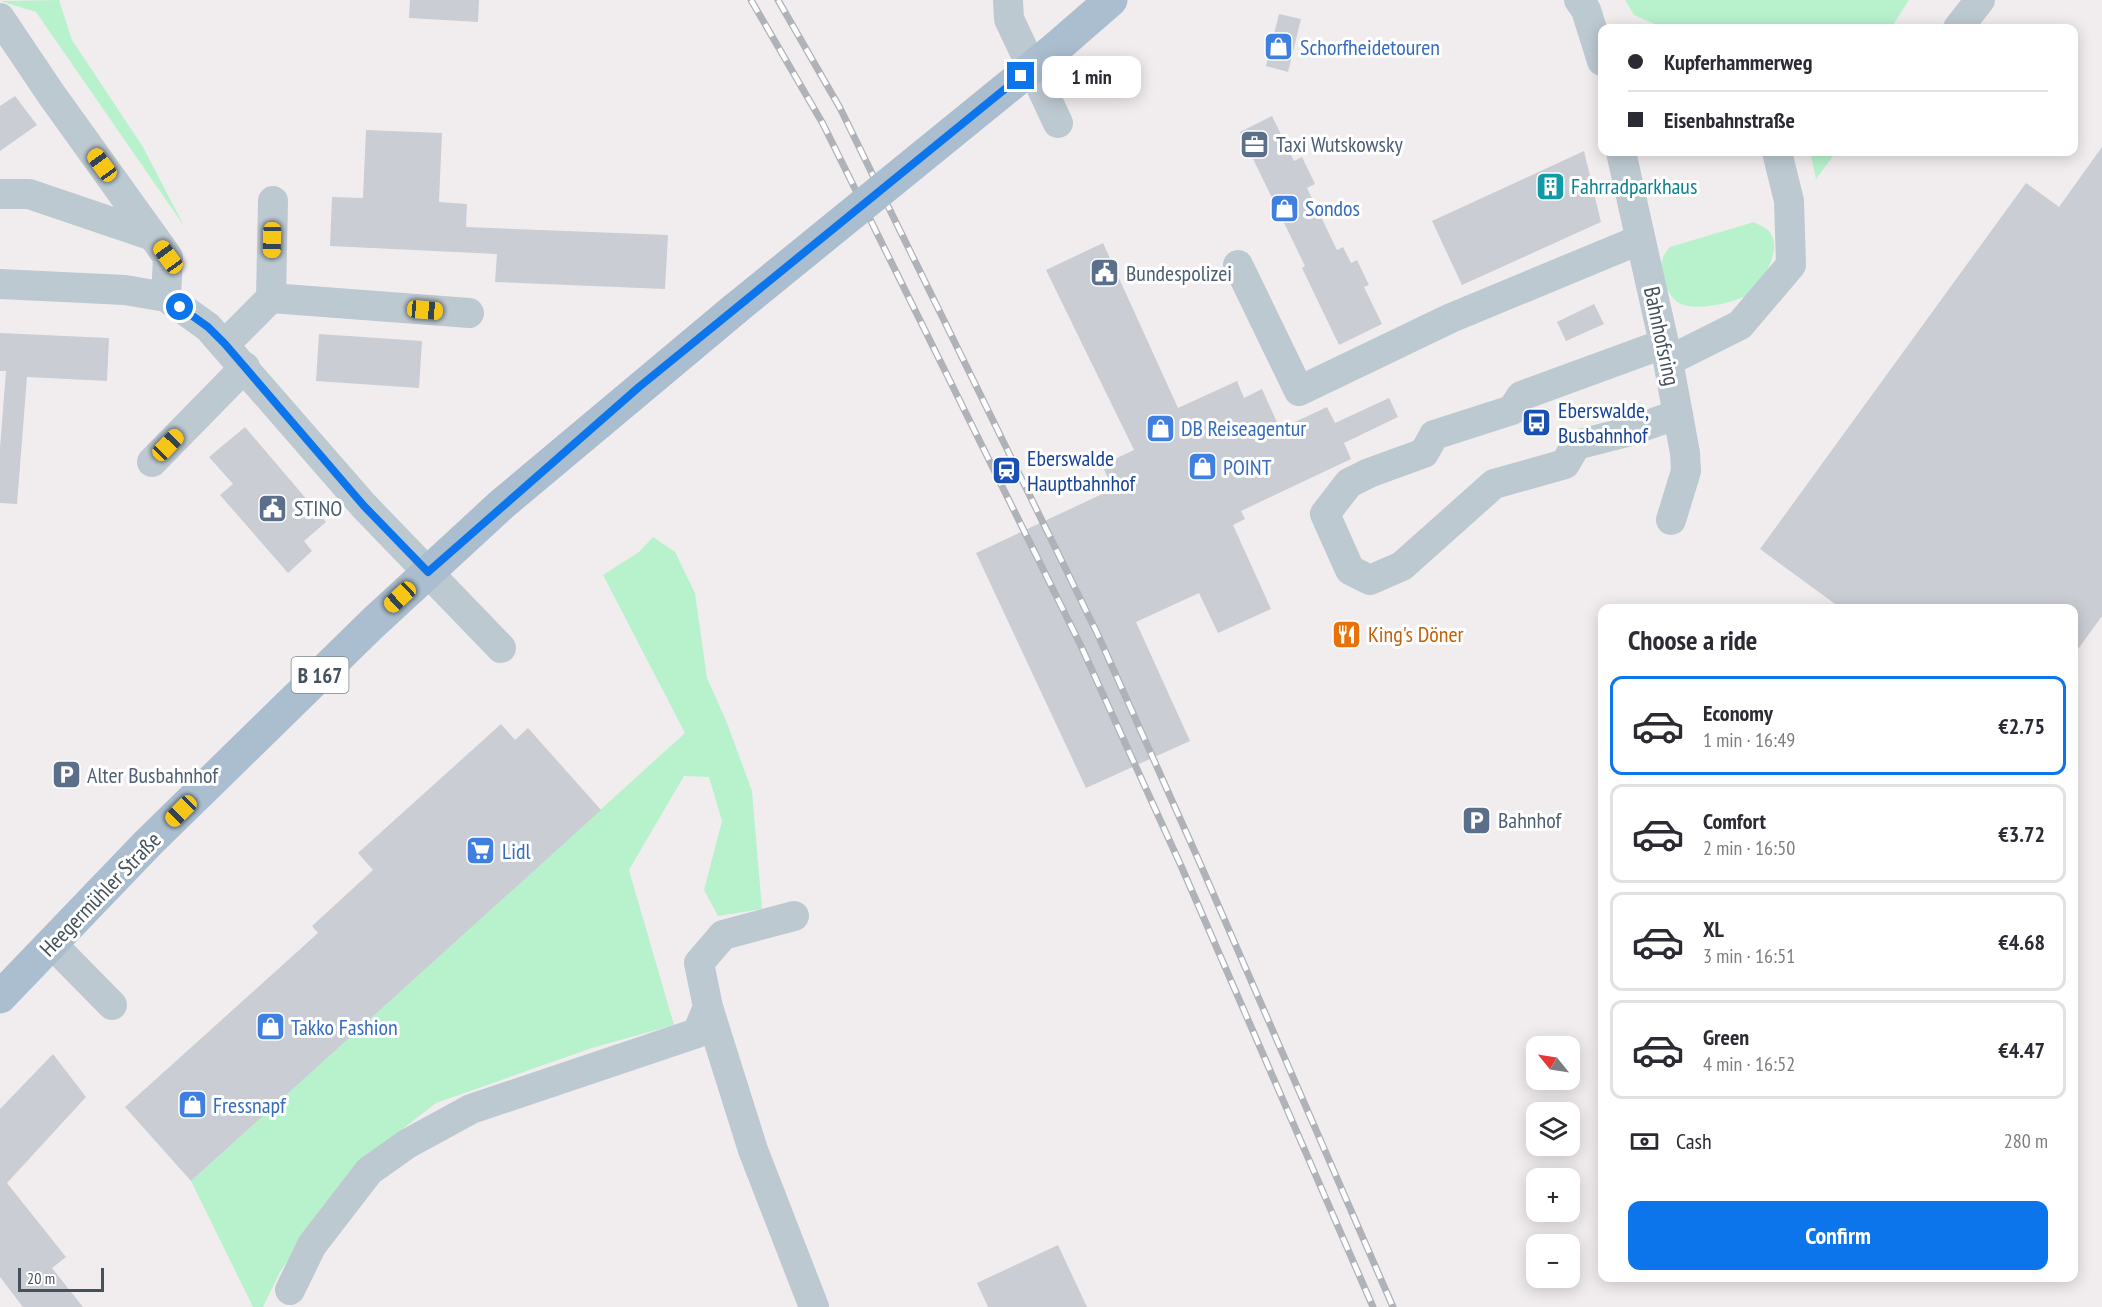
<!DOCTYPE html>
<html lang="en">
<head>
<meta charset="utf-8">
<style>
  :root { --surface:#fff; --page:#f7f7f7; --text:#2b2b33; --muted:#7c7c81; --line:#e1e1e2; --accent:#0d75eb }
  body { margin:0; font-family:"PT Sans Narrow",sans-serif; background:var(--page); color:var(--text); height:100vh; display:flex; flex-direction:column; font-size:22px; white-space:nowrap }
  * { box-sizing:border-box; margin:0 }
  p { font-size:20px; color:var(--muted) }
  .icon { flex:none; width:33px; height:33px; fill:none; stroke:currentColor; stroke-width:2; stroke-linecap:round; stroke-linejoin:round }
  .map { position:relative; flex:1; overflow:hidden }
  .panel { position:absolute; left:1598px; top:604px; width:480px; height:678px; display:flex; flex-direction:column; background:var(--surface); border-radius:12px; box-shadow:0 3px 15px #0003 }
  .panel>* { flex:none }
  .guide { position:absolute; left:1598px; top:24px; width:480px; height:132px; border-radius:12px; box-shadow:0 3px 15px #0003; display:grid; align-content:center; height:132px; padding:0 30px; background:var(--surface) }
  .needle { width:39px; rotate:300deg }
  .controls { position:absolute; left:1526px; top:1036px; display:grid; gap:12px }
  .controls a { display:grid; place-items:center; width:54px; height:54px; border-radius:12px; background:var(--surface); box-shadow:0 3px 15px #0003; font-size:30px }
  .scale { position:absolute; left:18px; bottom:15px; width:86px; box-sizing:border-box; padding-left:6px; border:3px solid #45525c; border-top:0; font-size:16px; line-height:21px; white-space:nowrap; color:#45525c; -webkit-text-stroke:4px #fff; paint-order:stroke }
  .end { position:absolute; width:27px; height:27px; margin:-14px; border:8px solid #0d75eb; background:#fff; box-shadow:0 0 0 3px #fff }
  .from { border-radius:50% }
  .bubble { position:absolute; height:42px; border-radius:12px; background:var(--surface); box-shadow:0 3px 15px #0003; font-size:20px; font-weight:700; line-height:42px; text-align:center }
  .car { position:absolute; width:18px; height:36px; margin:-18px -9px; border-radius:8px; box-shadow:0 0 4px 2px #0007; background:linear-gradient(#f5c518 24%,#345 0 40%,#f5c518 0 76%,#345 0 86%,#f5c518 0) }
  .guide b { display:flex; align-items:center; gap:21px; height:57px; font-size:22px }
  .guide b+b { border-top:2px solid var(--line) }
  .guide i { width:15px; height:15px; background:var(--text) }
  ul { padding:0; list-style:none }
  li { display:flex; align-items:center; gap:18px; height:99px; margin:0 12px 9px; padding:0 18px; border:3px solid var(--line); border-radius:12px }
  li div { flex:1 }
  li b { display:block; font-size:22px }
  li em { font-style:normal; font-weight:700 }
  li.on { border-color:var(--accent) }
  li>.icon { width:54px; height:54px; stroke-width:1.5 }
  h2 { padding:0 30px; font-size:27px; line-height:72px }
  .pay { display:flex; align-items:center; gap:15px; height:66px; padding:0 30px; font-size:22px }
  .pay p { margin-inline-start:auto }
  .cta { display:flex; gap:12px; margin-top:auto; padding:12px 30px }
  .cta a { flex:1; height:69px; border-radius:12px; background:var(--accent); color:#fff; font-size:24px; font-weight:700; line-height:69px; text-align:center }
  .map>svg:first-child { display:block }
  .green { fill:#b8f2cd }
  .building { fill:#cacdd3 }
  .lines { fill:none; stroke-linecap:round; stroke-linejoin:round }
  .minor { stroke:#bdc9d1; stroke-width:30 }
  .major { stroke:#abbecf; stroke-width:33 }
  .rail-casing { stroke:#afb3b9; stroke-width:7 }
  .rail { stroke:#fff; stroke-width:4.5; stroke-dasharray:14; stroke-linecap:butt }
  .major-bridge { stroke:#abbecf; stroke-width:33 }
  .route { stroke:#0d75eb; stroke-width:8 }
  .labels { text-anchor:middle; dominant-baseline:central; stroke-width:6; stroke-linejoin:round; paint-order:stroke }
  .shield { fill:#fff; stroke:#7d868d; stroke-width:1.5 }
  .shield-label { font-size:21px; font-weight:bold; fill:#45525c }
  .shop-label { font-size:22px; fill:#366cbe; stroke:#fff; text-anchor:start }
  .service-label { font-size:22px; fill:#4e5e75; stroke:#fff; text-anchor:start }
  .culture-label { font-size:22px; fill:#0d838f; stroke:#fff; text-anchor:start }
  .street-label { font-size:22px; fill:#45525c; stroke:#fff }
  .transit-label { font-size:22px; fill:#164399; stroke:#fff; text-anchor:start }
  .food-label { font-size:22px; fill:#c56008; stroke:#fff; text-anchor:start }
</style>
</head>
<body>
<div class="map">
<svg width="2102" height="1307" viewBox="0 0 2102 1307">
  <rect width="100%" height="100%" fill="#f1edee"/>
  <!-- green -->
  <path class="green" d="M59,0L72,40L143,147L184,226L36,12L0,1Z
    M1625,0H1909L1891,28H1664L1634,15Z
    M1810,152H1836L1816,179Z
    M1754,222C1761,226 1769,228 1772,236C1780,253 1763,282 1750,293C1738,303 1692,312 1679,303C1672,299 1666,288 1663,281C1659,269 1661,256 1670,247Z
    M653,537L675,552L695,593L707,678L727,723L752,791L762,909L718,916L704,890L722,821L709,777L684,776L629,870L674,1025L592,1048L436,1103L360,1162L324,1205L280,1272L263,1307H253L191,1181L685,733L603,575L639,552Z"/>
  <!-- building -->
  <path class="building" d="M410,0H479L478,22L409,18Z
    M1279,14L1301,19L1288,72L1266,66Z
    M15,96L37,125L0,151V106Z
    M1272,116L1294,161L1302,157L1315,184L1307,188L1337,250L1343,247L1351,263L1357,260L1369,285L1364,287L1382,324L1339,345L1302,268L1305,266L1240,132Z
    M366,130L442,133L439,202L467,204L466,227L668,235L665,289L495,282L497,254L330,246L332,197L363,198Z
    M2102,147V616L2073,656V609H1842L1760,549L2026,183L2059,207Z
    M1584,151L1601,222L1462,285L1432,221Z
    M1103,243L1178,408L1237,381L1244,398L1262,389L1280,429L1327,407L1335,423L1389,398L1398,417L1344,443L1351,459L1241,511L1245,519L1233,525L1271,609L1218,633L1199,593L1136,622L1190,741L1086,788L976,553L1113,489L1102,465L1134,450L1046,270Z
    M1594,304L1604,324L1566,341L1557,322Z
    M0,333L109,338L107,381L27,377L17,504L0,503V448L6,371H0Z
    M319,334L422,341L419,388L316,381Z
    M245,427L326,522L304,541L312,551L288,573L220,495L233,484L209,457Z
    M501,724L515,740L528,728L601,810L191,1181L125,1107L318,933L312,926L373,870L358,853Z
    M53,1054L86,1097L7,1183L66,1257L52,1268L83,1307H23L0,1277V1109Z
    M1058,1245L1087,1307H988L977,1283Z"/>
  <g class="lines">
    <!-- minor -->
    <path class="minor" d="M1008,0L1009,19L1058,123
      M1579,0L1586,10L1602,61
      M0,18L51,94L168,257L166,297
      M1958,28L1980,0
      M1621,152L1668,361L1685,453L1686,471L1671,520
      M0,194H29L153,236
      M1238,265L1299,391L1451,318L1639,240
      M0,284L125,290L166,297L208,327L364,506L501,648
      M271,298L273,201
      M225,344L271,298L469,313
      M1663,344L1521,396L1512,410L1434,435L1424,453L1369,473L1349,483L1325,514L1350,570L1370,580L1402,566L1494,484L1565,464L1576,445L1631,431L1678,414
      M1668,361L1740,325L1791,265L1789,201L1777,152
      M152,462L245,367
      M51,943L112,1005
      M708,1007L753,1150L814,1307
      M290,1290L312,1245L369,1171L407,1144L471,1109L697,1033L708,1007L699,963L723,935L794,916"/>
    <!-- major -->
    <path class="major" d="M1057,47L1111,0
      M0,997L148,843L373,623L501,505L735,309"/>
    <defs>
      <path id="rail" d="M751,0L823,124L1081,646L1182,868L1373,1307
        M778,0L840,108L1098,635L1199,861L1393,1307"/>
    </defs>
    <!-- rail casing -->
    <use href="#rail" class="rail-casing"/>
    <!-- rail -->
    <use href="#rail" class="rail"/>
    <!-- major-bridge -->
    <path class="major-bridge" d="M735,309L1057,47"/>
  </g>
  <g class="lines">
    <!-- route -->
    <path class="route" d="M180,307L208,327L225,344L364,506L428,572L639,387L1021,76"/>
  </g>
  <!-- icons -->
  <defs>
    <symbol id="shop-square" viewBox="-11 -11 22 22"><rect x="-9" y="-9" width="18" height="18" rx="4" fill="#3f7fe0" stroke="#fff"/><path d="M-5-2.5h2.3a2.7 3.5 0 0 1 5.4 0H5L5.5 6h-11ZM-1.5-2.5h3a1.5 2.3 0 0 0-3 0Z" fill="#fff"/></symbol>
    <symbol id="office-square" viewBox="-11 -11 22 22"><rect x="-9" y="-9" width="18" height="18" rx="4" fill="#5c6f8a" stroke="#fff"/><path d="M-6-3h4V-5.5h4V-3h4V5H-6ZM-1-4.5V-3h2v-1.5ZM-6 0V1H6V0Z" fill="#fff"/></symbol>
    <symbol id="building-square" viewBox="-11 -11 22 22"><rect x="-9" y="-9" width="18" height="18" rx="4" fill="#0f9aa8" stroke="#fff"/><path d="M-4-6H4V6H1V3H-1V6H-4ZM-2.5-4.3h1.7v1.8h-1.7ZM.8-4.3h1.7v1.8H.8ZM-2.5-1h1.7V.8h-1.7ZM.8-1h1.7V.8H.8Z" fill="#fff"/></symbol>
    <symbol id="civic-square" viewBox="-11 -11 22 22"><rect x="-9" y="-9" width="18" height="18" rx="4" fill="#5c6f8a" stroke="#fff"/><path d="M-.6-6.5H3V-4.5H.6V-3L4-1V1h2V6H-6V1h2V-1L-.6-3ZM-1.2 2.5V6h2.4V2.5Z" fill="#fff"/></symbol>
    <symbol id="bus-square" viewBox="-11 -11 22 22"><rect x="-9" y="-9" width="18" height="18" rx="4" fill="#1a4fb4" stroke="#fff"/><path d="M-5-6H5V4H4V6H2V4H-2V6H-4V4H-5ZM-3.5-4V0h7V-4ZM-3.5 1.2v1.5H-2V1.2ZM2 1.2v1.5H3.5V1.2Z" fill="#fff"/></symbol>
    <symbol id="station-square" viewBox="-11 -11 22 22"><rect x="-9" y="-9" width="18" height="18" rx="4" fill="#1a4fb4" stroke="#fff"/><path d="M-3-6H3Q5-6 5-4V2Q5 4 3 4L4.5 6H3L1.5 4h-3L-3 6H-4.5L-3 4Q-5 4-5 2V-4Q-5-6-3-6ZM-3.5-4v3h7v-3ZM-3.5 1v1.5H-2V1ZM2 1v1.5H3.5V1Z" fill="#fff"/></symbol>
    <symbol id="restaurant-square" viewBox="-11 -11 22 22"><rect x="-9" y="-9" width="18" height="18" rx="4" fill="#e8710a" stroke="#fff"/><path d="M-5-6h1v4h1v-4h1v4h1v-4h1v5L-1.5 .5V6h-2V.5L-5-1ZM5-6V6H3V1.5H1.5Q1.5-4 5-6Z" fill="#fff"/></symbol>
    <symbol id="parking-square" viewBox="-11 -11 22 22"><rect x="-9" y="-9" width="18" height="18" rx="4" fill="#5c6f8a" stroke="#fff"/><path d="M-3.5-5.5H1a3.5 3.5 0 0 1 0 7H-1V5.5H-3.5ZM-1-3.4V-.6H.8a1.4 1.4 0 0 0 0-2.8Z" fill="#fff"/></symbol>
    <symbol id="supermarket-square" viewBox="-11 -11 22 22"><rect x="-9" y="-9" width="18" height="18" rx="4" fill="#3f7fe0" stroke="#fff"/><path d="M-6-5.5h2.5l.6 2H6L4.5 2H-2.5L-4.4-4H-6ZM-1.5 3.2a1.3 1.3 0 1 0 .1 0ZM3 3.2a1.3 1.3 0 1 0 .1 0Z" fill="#fff"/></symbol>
  </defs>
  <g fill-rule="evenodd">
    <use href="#shop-square" x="1262" y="30" width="33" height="33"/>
    <use href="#office-square" x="1238" y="128" width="33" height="33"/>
    <use href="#building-square" x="1534" y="170" width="33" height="33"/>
    <use href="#shop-square" x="1268" y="192" width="33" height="33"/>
    <use href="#civic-square" x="1088" y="256" width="33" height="33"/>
    <use href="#bus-square" x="1520" y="406" width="33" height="33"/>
    <use href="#shop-square" x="1144" y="412" width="33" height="33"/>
    <use href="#shop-square" x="1186" y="450" width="33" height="33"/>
    <use href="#station-square" x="990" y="454" width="33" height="33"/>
    <use href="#civic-square" x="256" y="492" width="33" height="33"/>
    <use href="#restaurant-square" x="1330" y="618" width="33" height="33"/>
    <use href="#parking-square" x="50" y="758" width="33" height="33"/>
    <use href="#parking-square" x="1460" y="804" width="33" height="33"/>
    <use href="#supermarket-square" x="464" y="834" width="33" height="33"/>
    <use href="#shop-square" x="254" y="1010" width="33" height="33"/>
    <use href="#shop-square" x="176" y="1088" width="33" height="33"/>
  </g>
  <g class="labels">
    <!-- shield labels -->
    <rect class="shield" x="291.5" y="657" width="57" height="36" rx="4.5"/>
    <g class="shield-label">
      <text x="320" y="675">B 167</text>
    </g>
    <!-- shop labels -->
    <g class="shop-label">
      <text x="1300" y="47">Schorfheidetouren</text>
      <text x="1305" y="208">Sondos</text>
      <text x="1181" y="428">DB Reiseagentur</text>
      <text x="1223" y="467">POINT</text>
      <text x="502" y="851">Lidl</text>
      <text x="291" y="1027">Takko Fashion</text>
      <text x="213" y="1105">Fressnapf</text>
    </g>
    <!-- service labels -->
    <g class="service-label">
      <text x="1276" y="144">Taxi Wutskowsky</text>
      <text x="1126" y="273">Bundespolizei</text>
      <text x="294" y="508">STINO</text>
      <text x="87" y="775">Alter Busbahnhof</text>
      <text x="1498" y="820">Bahnhof</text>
    </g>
    <!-- culture labels -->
    <g class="culture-label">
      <text x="1571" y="186">Fahrradparkhaus</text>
    </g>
    <!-- street labels -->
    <g class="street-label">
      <text transform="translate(1662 336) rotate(78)">Bahnhofsring</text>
      <text transform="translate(100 894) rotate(-46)">Heegermühler Straße</text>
    </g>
    <!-- transit labels -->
    <g class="transit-label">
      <text x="1558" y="410">Eberswalde,<tspan x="1558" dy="25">Busbahnhof</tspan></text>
      <text x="1027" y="458">Eberswalde<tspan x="1027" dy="25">Hauptbahnhof</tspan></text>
    </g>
    <!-- food labels -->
    <g class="food-label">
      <text x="1368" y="634">King's Döner</text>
    </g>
  </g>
</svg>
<div class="controls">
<a><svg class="needle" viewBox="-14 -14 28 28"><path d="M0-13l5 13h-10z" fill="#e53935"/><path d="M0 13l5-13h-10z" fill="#7c7c81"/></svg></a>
<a><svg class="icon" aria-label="layers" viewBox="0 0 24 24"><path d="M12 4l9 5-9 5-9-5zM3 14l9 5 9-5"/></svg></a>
<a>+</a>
<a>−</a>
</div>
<div class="scale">20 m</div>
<i class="end from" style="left:180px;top:307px"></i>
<i class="end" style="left:1021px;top:76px"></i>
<div class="bubble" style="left:1042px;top:56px;width:99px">1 min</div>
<i class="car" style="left:102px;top:165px;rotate:324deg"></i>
<i class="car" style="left:272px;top:240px;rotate:181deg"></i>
<i class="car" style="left:168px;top:257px;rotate:324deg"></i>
<i class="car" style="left:425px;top:310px;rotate:95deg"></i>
<i class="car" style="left:168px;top:445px;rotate:44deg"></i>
<i class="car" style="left:400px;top:597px;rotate:227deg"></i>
<i class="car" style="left:181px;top:811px;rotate:225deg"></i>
<div class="guide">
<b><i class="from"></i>Kupferhammerweg</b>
<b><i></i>Eisenbahnstraße</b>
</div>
<section class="panel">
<h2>Choose a ride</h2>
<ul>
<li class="on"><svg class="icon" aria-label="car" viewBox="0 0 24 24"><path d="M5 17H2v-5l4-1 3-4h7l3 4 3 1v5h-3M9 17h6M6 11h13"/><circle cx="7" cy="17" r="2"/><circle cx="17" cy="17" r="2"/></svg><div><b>Economy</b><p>1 min · 16:49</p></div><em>€2.75</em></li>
<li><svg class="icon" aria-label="car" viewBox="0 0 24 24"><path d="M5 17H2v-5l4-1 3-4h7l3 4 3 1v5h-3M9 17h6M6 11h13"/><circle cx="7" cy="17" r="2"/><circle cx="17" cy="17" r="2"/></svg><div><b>Comfort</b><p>2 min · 16:50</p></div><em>€3.72</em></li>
<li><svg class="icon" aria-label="car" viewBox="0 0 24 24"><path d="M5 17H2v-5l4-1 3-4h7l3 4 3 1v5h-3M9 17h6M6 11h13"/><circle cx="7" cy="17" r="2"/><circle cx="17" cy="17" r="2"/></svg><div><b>XL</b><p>3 min · 16:51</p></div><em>€4.68</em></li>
<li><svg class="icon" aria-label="car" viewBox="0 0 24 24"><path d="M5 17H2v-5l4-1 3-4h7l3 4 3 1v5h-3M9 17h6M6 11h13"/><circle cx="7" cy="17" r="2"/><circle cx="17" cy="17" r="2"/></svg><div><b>Green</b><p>4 min · 16:52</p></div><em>€4.47</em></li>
</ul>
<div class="pay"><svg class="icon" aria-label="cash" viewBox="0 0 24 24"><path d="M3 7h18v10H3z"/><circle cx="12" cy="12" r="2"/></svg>Cash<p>280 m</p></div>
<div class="cta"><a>Confirm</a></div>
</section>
</div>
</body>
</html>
